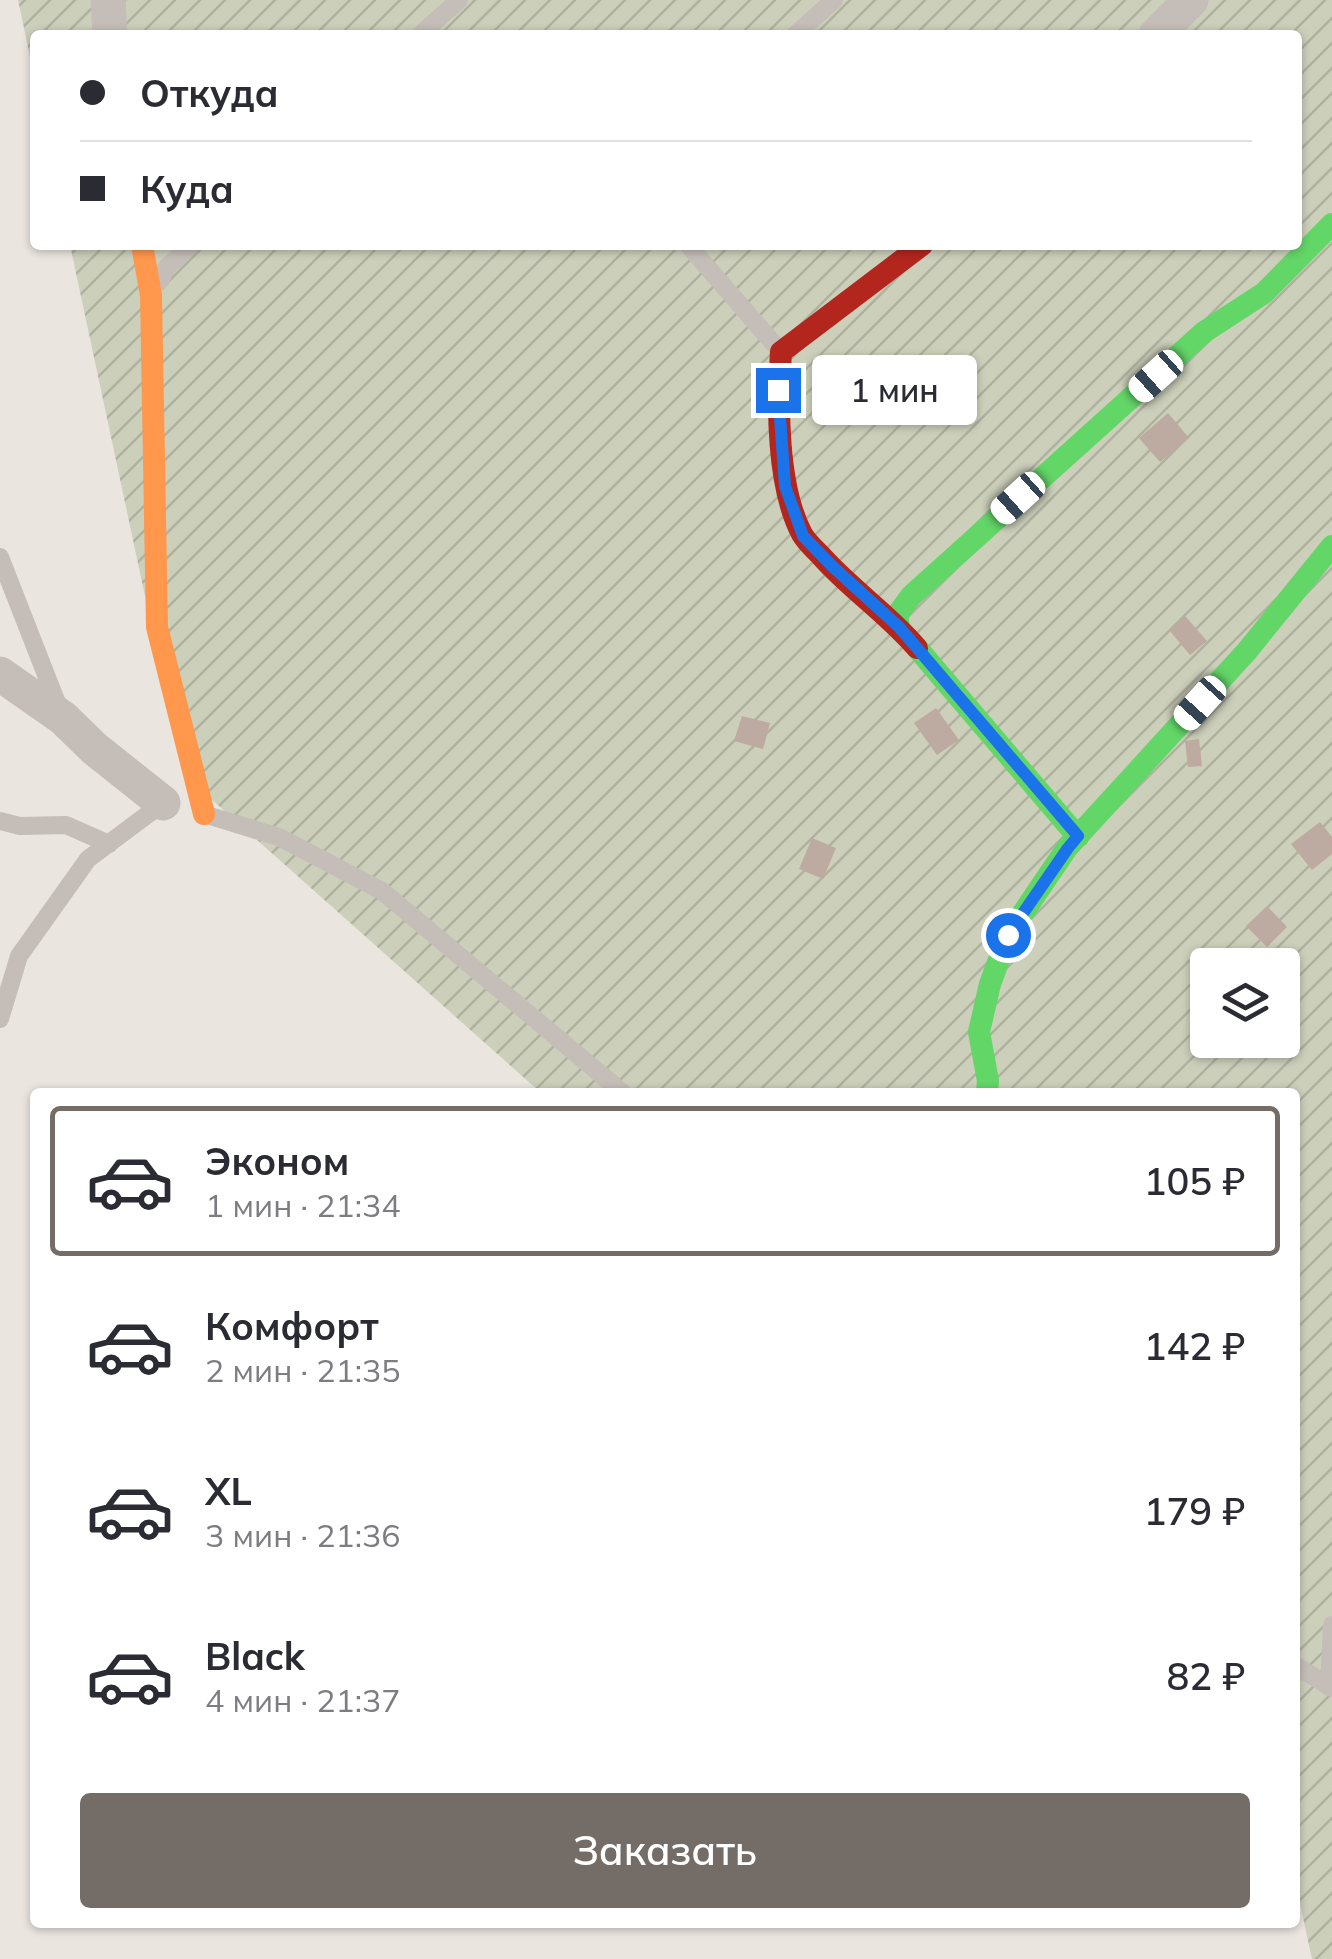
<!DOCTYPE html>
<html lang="ru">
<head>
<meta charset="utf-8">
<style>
  :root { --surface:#fff; --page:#f2f2f3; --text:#2b2b33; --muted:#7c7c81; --line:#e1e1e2; --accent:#736c67 }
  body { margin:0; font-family:Mulish,sans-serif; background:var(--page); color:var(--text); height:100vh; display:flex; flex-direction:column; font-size:38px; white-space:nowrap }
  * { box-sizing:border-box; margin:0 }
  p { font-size:32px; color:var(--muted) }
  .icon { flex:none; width:55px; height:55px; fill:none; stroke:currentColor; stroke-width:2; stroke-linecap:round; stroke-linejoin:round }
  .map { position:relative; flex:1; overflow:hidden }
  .details { position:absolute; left:30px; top:1088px; width:1270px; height:840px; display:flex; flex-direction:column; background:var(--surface); border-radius:10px; box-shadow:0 2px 8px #0004 }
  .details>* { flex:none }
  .hud { position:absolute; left:30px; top:30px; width:1272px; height:220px; border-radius:10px; box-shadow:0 2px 8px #0004; display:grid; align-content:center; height:220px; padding:0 50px; background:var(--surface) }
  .buttons { position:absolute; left:1190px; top:948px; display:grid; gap:20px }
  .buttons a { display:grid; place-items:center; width:110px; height:110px; border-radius:10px; background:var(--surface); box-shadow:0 2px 8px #0004; font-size:50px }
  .end { position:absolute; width:45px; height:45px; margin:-22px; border:12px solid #1a73e8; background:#fff; box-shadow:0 0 0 5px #fff }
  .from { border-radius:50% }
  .bubble { position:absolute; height:70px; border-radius:10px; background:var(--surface); box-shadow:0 2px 8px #0004; font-size:32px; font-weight:600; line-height:70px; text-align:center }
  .car { position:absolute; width:30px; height:60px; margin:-30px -15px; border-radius:12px; box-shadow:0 0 8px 2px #0007; background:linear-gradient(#fff 24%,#345 0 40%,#fff 0 76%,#345 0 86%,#fff 0) }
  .hud b { display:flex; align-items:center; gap:35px; height:95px; font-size:38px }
  .hud b+b { border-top:2px solid var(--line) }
  .hud i { width:25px; height:25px; background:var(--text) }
  ul { padding:18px 0 0; list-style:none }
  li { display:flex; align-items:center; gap:30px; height:150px; margin:0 20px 15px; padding:0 30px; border:5px solid transparent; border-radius:10px }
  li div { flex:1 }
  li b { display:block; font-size:38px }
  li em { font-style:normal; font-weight:600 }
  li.on { border-color:var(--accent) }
  li>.icon { width:90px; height:90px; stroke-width:1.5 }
  .action { display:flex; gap:20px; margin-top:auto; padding:20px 50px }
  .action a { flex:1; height:115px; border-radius:10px; background:var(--accent); color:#fff; font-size:40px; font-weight:600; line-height:115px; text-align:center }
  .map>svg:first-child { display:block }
  .garden { fill:url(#garden-furrows); fill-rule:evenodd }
  .building { fill:#bdaaa1 }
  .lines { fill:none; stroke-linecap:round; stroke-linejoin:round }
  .lane { stroke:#c4bdb8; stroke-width:18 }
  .street { stroke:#c4bdb8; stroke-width:35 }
  .fast { stroke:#63d668; stroke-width:22 }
  .slow { stroke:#ff974d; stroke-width:22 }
  .jam { stroke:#b3261e; stroke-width:22 }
  .route { stroke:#1a73e8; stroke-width:12 }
</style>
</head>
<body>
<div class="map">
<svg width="1332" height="1959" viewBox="0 0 1332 1959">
  <defs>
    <pattern id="garden-furrows" width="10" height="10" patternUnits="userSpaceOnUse" patternTransform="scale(2.5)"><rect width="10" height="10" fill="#cccfba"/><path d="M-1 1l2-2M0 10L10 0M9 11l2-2" fill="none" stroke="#b0b2a0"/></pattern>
  </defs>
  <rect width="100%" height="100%" fill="#ebe5df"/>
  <!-- garden -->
  <path class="garden" d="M18,0H1332V1959H1312L1295,1881V1092H540L183,774L70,245H1298V35H35V80ZM1208,965H1282V1040H1208Z"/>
  <!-- building -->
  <path class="building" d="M1168,413L1189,438L1160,462L1139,438Z
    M1185,616L1207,641L1190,655L1169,630Z
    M936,708L959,740L937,755L914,723Z
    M742,716L770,723L763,749L734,741Z
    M1199,739L1202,766L1188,767L1185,741Z
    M1320,822L1332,837V854L1312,870L1291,844Z
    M812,838L836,848L823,879L799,869Z
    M1267,906L1287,927L1267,947L1246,926Z"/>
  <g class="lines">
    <!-- lane -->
    <path class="lane" d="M420,35L459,0
      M795,35L834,0
      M688,245L781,352
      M159,282L167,267L191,245
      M0,557L59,708
      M207,815L279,837L382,891L622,1092
      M0,821L20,826L66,825L109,844
      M0,1019L19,956L88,859L163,803L168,804
      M1295,1665L1332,1688
      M1329,1687L1332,1625"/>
    <!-- street -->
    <path class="street" d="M108,0L110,35
      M1156,35L1191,0
      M0,674L63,718L95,749L163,803"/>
    <!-- fast -->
    <path class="fast" d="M899,627L897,615L911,596L1204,332L1264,293L1332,224
      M917,648L1078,837
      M987,1092L988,1081L979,1032L990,984L1008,935L1067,848L1247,651L1332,546"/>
    <!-- slow -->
    <path class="slow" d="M142,245L151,295L157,627L204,814"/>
    <!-- jam -->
    <path class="jam" d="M917,648C889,615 852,590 823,558C816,550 807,543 802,534C777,487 777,405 781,352L922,245"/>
  </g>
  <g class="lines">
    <!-- route -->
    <path class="route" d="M778,390L785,486L803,536L832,566L899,627L1078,836L1068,848L1008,935"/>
  </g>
</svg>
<div class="buttons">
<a><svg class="icon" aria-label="layers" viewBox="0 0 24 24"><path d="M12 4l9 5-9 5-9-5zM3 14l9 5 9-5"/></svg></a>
</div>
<i class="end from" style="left:1008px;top:935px"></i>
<i class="end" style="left:778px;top:390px"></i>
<div class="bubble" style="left:812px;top:355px;width:165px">1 мин</div>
<i class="car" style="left:1156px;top:376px;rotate:228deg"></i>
<i class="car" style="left:1018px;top:498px;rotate:228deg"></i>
<i class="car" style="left:1200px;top:703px;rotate:222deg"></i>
<div class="hud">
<b><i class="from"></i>Откуда</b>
<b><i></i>Куда</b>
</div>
<section class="details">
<ul>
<li class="on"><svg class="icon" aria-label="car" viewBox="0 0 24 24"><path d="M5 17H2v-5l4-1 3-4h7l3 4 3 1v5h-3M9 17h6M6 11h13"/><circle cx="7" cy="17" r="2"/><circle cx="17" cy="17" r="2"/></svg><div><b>Эконом</b><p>1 мин · 21:34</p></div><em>105 ₽</em></li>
<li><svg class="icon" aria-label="car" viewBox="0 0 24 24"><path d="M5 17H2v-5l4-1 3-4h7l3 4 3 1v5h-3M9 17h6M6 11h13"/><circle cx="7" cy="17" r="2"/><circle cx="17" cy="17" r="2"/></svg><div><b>Комфорт</b><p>2 мин · 21:35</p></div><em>142 ₽</em></li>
<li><svg class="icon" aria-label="car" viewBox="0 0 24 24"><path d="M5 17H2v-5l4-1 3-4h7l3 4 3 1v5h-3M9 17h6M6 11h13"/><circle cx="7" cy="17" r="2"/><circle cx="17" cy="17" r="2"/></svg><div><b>XL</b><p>3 мин · 21:36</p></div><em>179 ₽</em></li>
<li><svg class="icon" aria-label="car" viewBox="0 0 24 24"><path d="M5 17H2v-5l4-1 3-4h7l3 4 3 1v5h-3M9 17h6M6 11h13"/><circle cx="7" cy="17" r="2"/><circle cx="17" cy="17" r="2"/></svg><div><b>Black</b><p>4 мин · 21:37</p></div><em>82 ₽</em></li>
</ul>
<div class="action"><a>Заказать</a></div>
</section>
</div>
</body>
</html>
